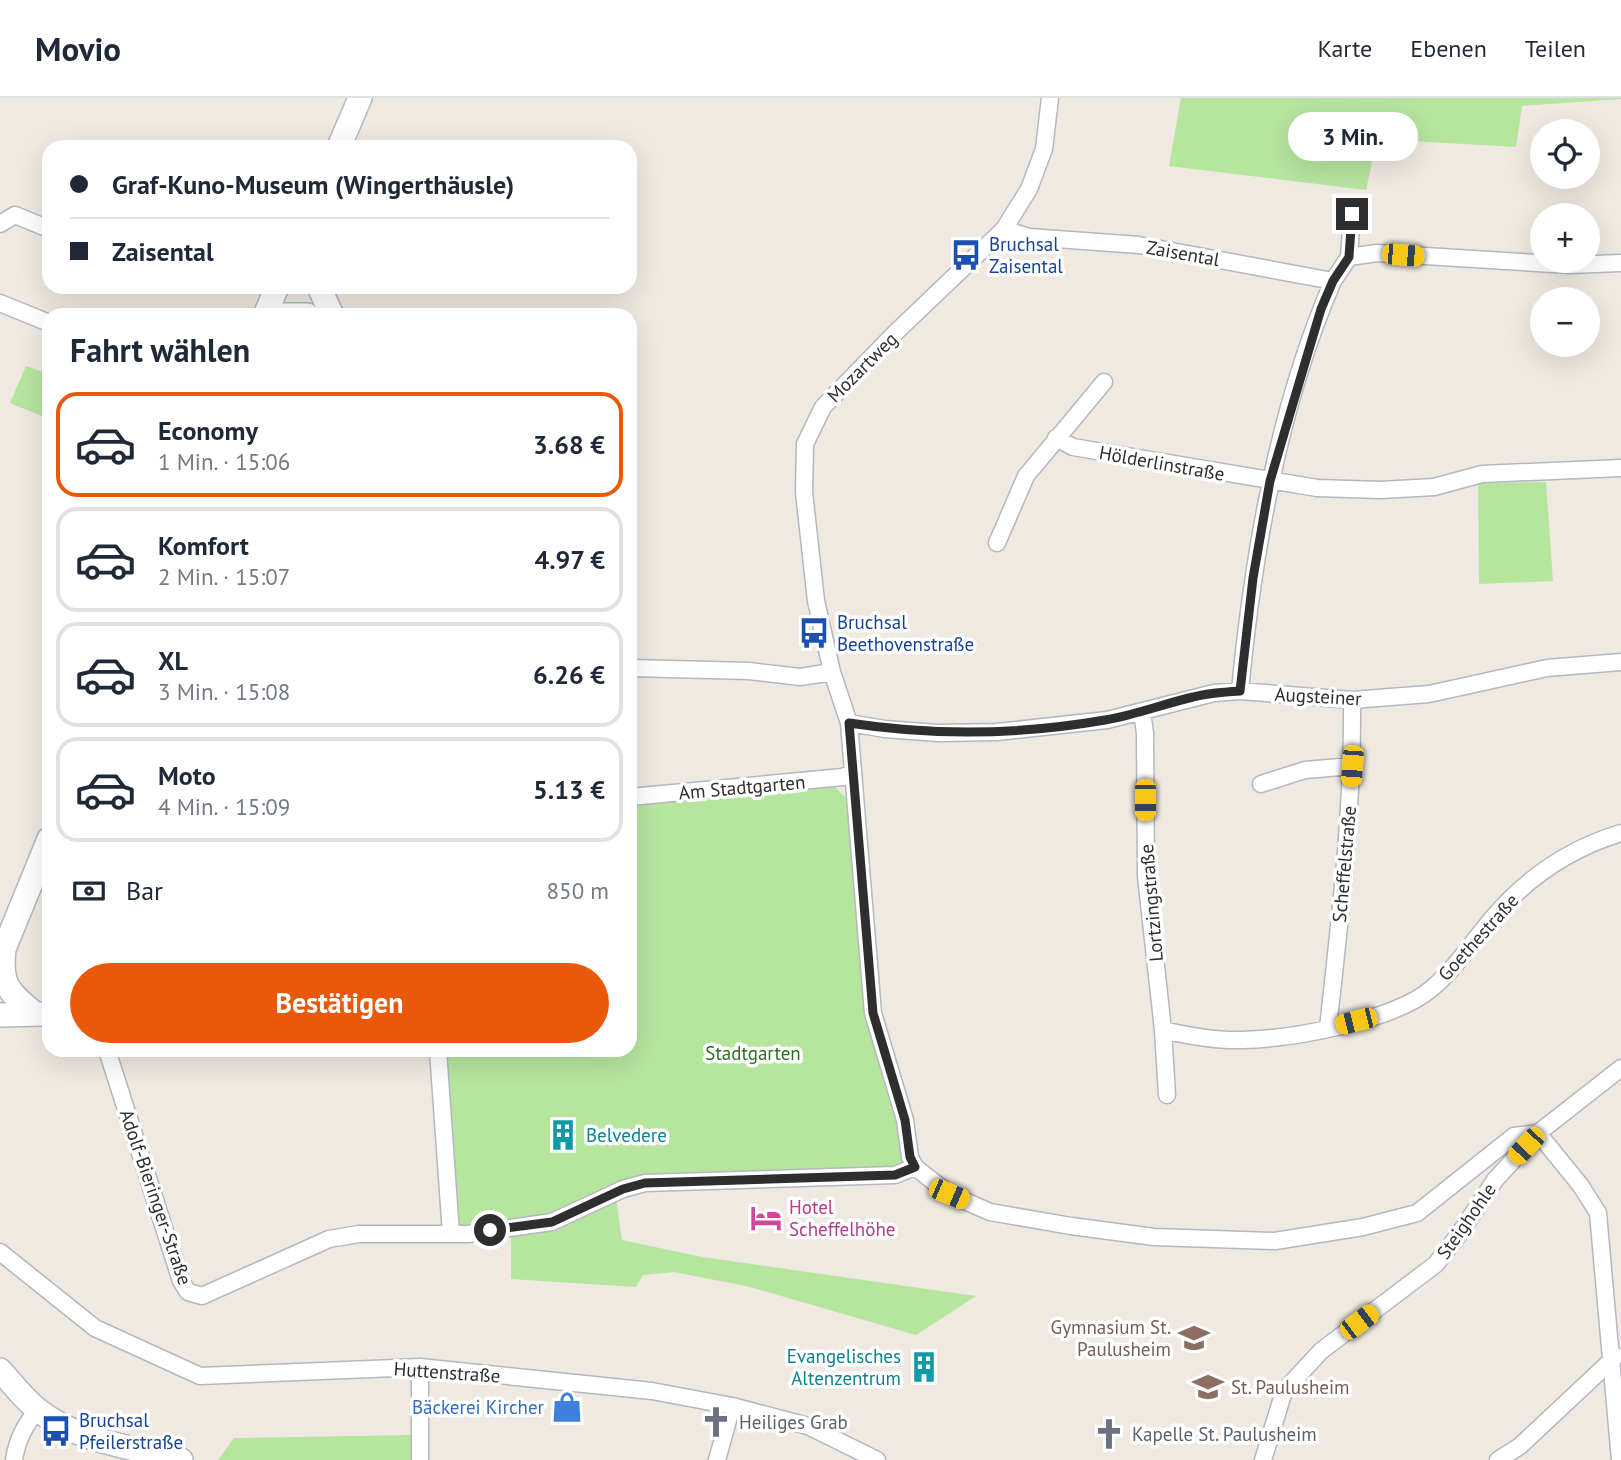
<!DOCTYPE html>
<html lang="de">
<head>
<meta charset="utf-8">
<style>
  :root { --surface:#fff; --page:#f2f2f3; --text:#1f2937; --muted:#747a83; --line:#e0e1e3; --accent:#ea580c }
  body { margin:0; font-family:"PT Sans",sans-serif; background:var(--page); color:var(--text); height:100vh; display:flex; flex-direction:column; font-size:26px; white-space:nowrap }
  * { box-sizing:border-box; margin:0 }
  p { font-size:23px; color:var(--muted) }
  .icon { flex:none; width:38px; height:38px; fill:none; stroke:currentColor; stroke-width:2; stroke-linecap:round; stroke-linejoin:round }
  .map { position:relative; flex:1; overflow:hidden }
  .details { position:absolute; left:42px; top:210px; width:595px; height:749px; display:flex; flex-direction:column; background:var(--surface); border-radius:21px; box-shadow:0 7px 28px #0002 }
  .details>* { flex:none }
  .banner { position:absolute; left:42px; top:42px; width:595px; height:154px; border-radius:21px; box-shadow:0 7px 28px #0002; display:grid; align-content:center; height:154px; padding:0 28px; background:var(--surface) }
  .controls { position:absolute; left:1530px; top:21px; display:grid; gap:14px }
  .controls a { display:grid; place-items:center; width:70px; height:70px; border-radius:50%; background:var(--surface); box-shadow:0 7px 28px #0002; font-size:35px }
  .end { position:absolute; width:32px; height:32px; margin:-16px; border:9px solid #2e2e2e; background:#fff; box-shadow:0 0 0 4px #fff }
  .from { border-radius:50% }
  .bubble { position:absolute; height:49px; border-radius:24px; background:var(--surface); box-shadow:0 7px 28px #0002; font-size:23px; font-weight:800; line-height:49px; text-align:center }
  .car { position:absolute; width:21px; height:42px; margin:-21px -10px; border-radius:9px; box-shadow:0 0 5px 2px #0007; background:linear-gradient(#f5c518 24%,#345 0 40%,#f5c518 0 76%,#345 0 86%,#f5c518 0) }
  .banner b { display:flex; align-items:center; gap:24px; height:66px; font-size:26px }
  .banner b+b { border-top:2px solid var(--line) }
  .banner i { width:18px; height:18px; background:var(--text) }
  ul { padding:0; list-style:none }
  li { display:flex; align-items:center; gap:21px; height:105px; margin:0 14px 10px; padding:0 14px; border:4px solid var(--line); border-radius:21px }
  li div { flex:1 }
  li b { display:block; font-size:26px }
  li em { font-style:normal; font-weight:800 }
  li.on { border-color:var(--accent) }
  li>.icon { width:63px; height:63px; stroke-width:1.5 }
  h2 { padding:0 28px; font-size:32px; line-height:84px }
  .pay { display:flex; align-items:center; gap:18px; height:77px; padding:0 28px; font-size:26px }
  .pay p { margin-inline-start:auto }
  .primary-button { display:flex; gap:14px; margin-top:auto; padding:14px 28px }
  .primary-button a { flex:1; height:80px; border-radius:42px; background:var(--accent); color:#fff; font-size:28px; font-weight:800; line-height:80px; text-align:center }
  header { display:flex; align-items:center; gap:42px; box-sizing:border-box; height:98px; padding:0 35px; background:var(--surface); border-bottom:2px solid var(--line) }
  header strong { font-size:33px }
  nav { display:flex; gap:38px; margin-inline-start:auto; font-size:24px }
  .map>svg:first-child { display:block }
  .green { fill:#b6e59e }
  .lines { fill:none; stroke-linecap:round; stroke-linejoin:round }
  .street-casing { stroke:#b4b7c1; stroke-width:19 }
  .secondary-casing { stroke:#b4b7c1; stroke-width:26 }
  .street { stroke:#fff; stroke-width:16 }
  .secondary { stroke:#fff; stroke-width:23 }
  .route { stroke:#2e2e2e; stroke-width:9 }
  .labels { text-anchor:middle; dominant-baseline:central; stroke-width:7; stroke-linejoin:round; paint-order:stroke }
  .transit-label { font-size:19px; fill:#164399; stroke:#fff; text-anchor:start }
  .street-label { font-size:19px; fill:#2e2e2e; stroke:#fff }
  .park-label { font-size:19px; fill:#2c6e1b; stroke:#fff }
  .culture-label { font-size:19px; fill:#0d838f; stroke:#fff; text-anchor:start }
  .hotel-label { font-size:19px; fill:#b23c85; stroke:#fff; text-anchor:start }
  .education-label { font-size:19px; fill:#785e54; stroke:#fff; text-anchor:end }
  .shop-label { font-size:19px; fill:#366cbe; stroke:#fff; text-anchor:end }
  .worship-label { font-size:19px; fill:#5b616d; stroke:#fff; text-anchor:start }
</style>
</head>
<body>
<header>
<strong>Movio</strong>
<nav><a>Karte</a><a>Ebenen</a><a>Teilen</a></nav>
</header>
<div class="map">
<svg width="1621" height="1362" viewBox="0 0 1621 1362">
  <rect width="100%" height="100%" fill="#efe9e1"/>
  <!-- green -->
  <path class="green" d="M1181,0H1621V1L1522,8L1516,49L1377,41L1366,92L1169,68Z
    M26,268L49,276V321L10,305Z
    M1546,384L1553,483L1479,486L1478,385Z
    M832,686L845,699L860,795L870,916L901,1024L905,1067L892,1074L615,1093L622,1142L702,1159L976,1198L916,1237L746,1188L674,1174L643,1177L636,1189L511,1181V1130L456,1131L441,952H630V695Z
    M413,1337L414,1362H218L234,1340Z"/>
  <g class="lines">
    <defs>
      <path id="street" d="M0,126L15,117L49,131
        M1004,131L1029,139L1139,147L1333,183L1349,159L1377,155L1569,167L1621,165
        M1349,159L1352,116
        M0,205L49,225
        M1056,340L1073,349L1317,390L1381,392L1434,389L1482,376L1621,370
        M997,445L1026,378L1104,284
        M630,570L749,573L800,579L832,574
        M1240,593C1253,456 1278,310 1333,183
        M1142,614L1145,635L1146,778L1163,932L1167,997
        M849,625L885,631L938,635L997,634L1107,622L1214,595L1240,593L1352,602L1429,596L1547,570L1621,564
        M1261,686L1305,672L1352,668
        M630,699L843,679L853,674
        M1328,930C1340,821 1353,712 1352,602
        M1163,932C1189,938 1215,943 1242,942C1291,941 1393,923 1431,891C1454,872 1471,846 1490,823C1525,781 1568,751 1621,735
        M107,952L181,1183L188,1194L202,1198L329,1141L359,1136H468L552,1124L623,1091L645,1085L895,1077L915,1069L949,1096L990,1114L1071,1128L1154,1139L1275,1143L1363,1129L1417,1115L1514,1038L1538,1035L1621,970
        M438,952L451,1136
        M915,1069L910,1059L905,1022L873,915L849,625L832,574L816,503L804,394L805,346L823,309L894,236L1004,131L1029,91L1044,51L1050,0
        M0,1154L95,1230L200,1278L420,1269L652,1293L732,1308L808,1328L877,1362
        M420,1269V1362
        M14,1362C17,1342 24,1327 38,1312
        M717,1362L732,1308
        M1263,1362L1284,1293L1321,1253L1436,1166L1460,1135L1495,1082L1538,1035L1581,1088L1598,1115L1620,1362
        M1498,1362L1520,1348L1616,1258"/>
      <path id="secondary" d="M339,49L360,0
        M319,189L332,217
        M265,217L277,189
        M284,217H307
        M4,851C0,887 8,893 34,915
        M0,855L4,851L49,741
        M0,917L42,916
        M0,1272C12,1285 24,1301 38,1312C78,1344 133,1349 181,1362"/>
    </defs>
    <!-- street casing -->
    <use href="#street" class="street-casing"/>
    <!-- secondary casing -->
    <use href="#secondary" class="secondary-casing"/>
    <!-- street -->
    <use href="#street" class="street"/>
    <!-- secondary -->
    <use href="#secondary" class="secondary"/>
  </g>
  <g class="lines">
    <!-- route -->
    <path class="route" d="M490,1132L552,1124L623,1091L645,1085L895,1077L915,1069L910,1059L905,1022L873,915L849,625C934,638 1019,637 1105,622C1135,617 1163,606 1193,599C1208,595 1224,594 1240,593L1253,480L1270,383L1321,211L1333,183L1349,159L1352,116"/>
  </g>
  <!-- icons -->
  <defs>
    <symbol id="bus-bare" viewBox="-9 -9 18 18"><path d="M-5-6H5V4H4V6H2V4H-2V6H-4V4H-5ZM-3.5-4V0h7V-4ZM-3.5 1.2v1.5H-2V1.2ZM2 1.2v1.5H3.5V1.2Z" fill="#1a4fb4" stroke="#fff" stroke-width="2.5" paint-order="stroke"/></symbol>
    <symbol id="building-bare" viewBox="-9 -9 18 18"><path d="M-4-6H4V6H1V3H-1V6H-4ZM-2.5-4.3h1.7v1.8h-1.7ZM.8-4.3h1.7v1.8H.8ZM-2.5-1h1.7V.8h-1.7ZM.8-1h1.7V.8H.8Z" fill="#0f9aa8" stroke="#fff" stroke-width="2.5" paint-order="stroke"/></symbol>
    <symbol id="hotel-bare" viewBox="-9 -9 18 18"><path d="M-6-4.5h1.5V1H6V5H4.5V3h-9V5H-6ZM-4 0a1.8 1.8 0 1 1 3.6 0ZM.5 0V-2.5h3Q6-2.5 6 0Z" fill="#d1479c" stroke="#fff" stroke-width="2.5" paint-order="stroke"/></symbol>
    <symbol id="school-bare" viewBox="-9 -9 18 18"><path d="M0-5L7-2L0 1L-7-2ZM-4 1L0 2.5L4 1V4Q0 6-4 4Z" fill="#8d6e63" stroke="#fff" stroke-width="2.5" paint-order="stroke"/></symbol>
    <symbol id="shop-bare" viewBox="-9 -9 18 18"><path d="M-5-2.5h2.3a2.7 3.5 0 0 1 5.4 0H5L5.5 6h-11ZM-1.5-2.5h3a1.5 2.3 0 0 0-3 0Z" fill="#3f7fe0" stroke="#fff" stroke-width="2.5" paint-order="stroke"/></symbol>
    <symbol id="church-bare" viewBox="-9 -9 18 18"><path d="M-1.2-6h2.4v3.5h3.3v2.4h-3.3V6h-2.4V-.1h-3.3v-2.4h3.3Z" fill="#6b7280" stroke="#fff" stroke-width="2.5" paint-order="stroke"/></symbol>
  </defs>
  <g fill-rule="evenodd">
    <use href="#bus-bare" x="944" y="135" width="44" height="44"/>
    <use href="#bus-bare" x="792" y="513" width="44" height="44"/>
    <use href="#building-bare" x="541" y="1015" width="44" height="44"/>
    <use href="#hotel-bare" x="744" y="1098" width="44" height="44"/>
    <use href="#school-bare" x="1172" y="1218" width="44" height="44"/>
    <use href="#building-bare" x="902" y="1247" width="44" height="44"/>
    <use href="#school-bare" x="1186" y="1267" width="44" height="44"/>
    <use href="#shop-bare" x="545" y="1287" width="44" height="44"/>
    <use href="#church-bare" x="694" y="1302" width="44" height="44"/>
    <use href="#bus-bare" x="34" y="1311" width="44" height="44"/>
    <use href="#church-bare" x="1087" y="1314" width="44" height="44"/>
  </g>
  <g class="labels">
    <!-- transit labels -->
    <g class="transit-label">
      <text x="989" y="146">Bruchsal<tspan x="989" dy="22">Zaisental</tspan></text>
      <text x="837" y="524">Bruchsal<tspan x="837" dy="22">Beethovenstraße</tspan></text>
      <text x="79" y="1322">Bruchsal<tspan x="79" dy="22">Pfeilerstraße</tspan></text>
    </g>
    <!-- street labels -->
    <g class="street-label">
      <text transform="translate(1183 155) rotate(10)">Zaisental</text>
      <text transform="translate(862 269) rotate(-45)">Mozartweg</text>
      <text transform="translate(1162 365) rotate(10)">Hölderlinstraße</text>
      <text transform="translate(1318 598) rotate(3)">Augsteiner</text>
      <text transform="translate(742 689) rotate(-5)">Am Stadtgarten</text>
      <text transform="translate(1344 766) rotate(-85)">Scheffelstraße</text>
      <text transform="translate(1151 805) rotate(-95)">Lortzingstraße</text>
      <text transform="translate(1478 839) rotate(-48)">Goethestraße</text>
      <text transform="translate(156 1099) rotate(71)">Adolf-Bieringer-Straße</text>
      <text transform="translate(1466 1123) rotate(-55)">Steighohle</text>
      <text transform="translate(447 1274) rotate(4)">Huttenstraße</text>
    </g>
    <!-- park labels -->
    <g class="park-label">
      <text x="753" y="955">Stadtgarten</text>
    </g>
    <!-- culture labels -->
    <g class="culture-label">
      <text x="586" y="1037">Belvedere</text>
      <text x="901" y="1258" text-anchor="end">Evangelisches<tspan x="901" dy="22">Altenzentrum</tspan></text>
    </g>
    <!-- hotel labels -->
    <g class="hotel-label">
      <text x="789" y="1109">Hotel<tspan x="789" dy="22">Scheffelhöhe</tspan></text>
    </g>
    <!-- education labels -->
    <g class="education-label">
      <text x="1171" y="1229">Gymnasium St.<tspan x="1171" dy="22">Paulusheim</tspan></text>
      <text x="1231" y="1289" text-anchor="start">St. Paulusheim</text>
    </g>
    <!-- shop labels -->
    <g class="shop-label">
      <text x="544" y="1309">Bäckerei Kircher</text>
    </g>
    <!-- worship labels -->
    <g class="worship-label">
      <text x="739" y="1324">Heiliges Grab</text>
      <text x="1132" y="1336">Kapelle St. Paulusheim</text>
    </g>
  </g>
</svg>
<div class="controls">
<a><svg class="icon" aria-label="locate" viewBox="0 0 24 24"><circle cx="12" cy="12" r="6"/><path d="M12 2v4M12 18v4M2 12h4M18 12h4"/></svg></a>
<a>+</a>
<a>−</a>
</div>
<i class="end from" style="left:490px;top:1132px"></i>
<i class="end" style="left:1352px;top:116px"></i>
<div class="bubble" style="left:1288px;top:14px;width:130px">3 Min.</div>
<i class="car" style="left:1403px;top:157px;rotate:95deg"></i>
<i class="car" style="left:1352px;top:668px;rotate:184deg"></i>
<i class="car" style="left:1145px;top:702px;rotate:180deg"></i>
<i class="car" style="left:1356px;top:923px;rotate:256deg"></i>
<i class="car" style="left:1526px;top:1048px;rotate:223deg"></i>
<i class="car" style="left:949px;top:1096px;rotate:113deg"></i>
<i class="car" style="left:1359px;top:1224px;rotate:53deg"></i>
<div class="banner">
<b><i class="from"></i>Graf-Kuno-Museum (Wingerthäusle)</b>
<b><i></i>Zaisental</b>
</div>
<section class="details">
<h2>Fahrt wählen</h2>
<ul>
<li class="on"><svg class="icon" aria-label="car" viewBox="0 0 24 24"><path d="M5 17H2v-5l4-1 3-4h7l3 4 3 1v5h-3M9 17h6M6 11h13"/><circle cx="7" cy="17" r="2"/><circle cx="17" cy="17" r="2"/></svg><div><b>Economy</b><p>1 Min. · 15:06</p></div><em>3.68 €</em></li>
<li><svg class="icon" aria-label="car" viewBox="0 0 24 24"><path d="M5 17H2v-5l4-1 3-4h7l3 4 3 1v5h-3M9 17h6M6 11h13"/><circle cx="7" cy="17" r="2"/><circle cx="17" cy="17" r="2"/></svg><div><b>Komfort</b><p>2 Min. · 15:07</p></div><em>4.97 €</em></li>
<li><svg class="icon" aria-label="car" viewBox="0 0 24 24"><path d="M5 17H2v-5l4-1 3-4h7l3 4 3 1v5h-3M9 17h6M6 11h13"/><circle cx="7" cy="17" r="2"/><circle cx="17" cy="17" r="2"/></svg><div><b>XL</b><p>3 Min. · 15:08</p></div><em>6.26 €</em></li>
<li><svg class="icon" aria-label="car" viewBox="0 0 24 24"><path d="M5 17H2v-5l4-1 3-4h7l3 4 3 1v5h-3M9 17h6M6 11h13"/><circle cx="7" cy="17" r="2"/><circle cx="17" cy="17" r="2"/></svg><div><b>Moto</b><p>4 Min. · 15:09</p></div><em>5.13 €</em></li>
</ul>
<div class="pay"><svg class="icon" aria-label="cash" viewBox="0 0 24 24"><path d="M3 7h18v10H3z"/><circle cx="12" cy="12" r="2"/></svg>Bar<p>850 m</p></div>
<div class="primary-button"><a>Bestätigen</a></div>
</section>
</div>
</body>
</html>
